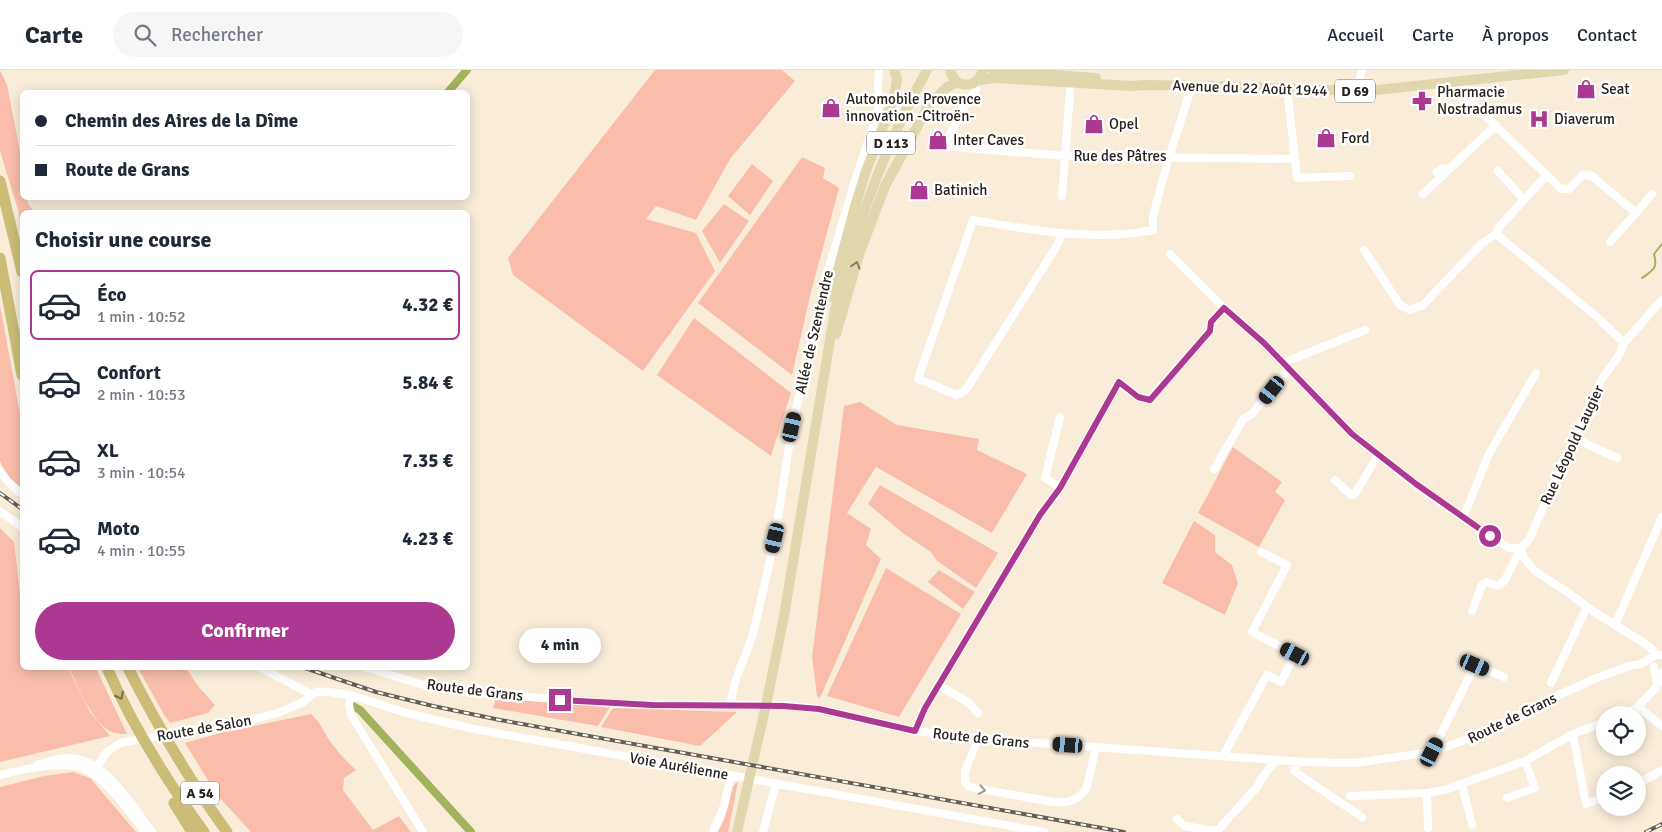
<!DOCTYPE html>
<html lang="fr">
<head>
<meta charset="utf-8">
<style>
  :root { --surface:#fff; --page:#f6f6f7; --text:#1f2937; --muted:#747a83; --line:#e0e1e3; --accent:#ab3891 }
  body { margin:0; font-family:Signika,sans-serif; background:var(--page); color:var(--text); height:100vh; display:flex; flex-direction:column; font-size:19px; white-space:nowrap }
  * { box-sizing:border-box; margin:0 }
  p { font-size:16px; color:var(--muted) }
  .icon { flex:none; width:28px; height:28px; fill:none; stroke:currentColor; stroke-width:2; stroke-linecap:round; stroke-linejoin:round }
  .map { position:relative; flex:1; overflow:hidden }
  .sheet { position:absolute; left:20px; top:140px; width:450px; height:460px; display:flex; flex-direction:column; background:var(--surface); border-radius:8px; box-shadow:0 2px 12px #0003 }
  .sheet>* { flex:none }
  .banner { position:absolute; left:20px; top:20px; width:450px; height:110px; border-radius:8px; box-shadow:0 2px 12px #0003; display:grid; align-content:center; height:110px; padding:0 15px; background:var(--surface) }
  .controls { position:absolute; left:1596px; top:636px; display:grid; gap:10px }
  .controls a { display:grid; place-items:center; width:50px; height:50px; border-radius:50%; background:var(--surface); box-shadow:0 2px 12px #0003; font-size:25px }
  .end { position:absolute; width:22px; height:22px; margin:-11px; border:6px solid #ab3891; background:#fff; box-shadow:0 0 0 2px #fff }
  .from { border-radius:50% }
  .bubble { position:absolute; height:35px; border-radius:18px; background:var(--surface); box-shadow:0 2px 12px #0003; font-size:16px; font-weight:700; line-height:35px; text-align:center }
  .car { position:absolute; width:15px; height:30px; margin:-15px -8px; border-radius:6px; box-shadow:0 0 4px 1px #0007; background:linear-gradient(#222 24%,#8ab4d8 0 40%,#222 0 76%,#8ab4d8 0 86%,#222 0) }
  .banner b { display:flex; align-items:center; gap:18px; height:48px; font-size:19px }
  .banner b+b { border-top:1px solid var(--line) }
  .banner i { width:12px; height:12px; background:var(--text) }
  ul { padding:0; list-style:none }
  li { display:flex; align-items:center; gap:15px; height:70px; margin:0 10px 8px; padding:0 5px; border:2px solid transparent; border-radius:8px }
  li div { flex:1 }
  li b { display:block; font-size:19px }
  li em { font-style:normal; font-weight:700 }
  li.on { border-color:var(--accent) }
  li>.icon { width:45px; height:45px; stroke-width:1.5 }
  h2 { padding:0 15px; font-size:22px; line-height:60px }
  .cta { display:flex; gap:10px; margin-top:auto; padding:10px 15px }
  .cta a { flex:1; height:58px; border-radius:30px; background:var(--accent); color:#fff; font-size:20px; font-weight:700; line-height:58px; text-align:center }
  header { display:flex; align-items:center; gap:30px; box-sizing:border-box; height:70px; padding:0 25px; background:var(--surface); border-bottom:1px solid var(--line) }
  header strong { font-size:24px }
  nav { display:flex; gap:28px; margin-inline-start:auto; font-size:18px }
  .search { width:350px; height:45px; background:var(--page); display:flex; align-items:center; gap:12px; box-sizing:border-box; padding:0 18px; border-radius:28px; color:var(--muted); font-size:19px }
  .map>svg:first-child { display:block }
  .green { fill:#f9bdaa }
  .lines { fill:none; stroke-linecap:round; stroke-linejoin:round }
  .stream { stroke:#a3b25c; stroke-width:2 }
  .canal { stroke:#a3b25c; stroke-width:8 }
  .minor { stroke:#fff; stroke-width:8 }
  .major { stroke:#e0d7ad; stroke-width:10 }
  .highway { stroke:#cbbc77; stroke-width:11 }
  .rail-casing { stroke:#655e54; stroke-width:4 }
  .rail { stroke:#fff; stroke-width:2; stroke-dasharray:5.5; stroke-linecap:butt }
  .oneway { stroke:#847c64 }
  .oneway2 { stroke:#796f4a }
  .oneway3 { stroke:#9e9c99 }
  .route { stroke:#ab3891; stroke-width:6 }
  .labels { text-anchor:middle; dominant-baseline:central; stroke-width:5; stroke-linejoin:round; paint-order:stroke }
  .shield { fill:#fff; stroke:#686460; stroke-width:1 }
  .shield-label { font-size:14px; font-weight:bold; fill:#27221c }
  .street-label { font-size:15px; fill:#27221c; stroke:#fff }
  .poi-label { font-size:15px; fill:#27221c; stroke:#fff; text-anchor:start }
</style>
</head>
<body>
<header>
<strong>Carte</strong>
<div class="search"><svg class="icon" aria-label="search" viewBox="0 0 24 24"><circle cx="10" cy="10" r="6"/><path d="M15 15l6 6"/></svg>Rechercher</div>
<nav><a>Accueil</a><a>Carte</a><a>À propos</a><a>Contact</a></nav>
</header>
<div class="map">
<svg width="1662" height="762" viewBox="0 0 1662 762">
  <rect width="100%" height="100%" fill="#f9edda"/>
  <!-- green -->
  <path class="green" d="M0,0L7,15L22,92V128H27L28,133L34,142H22V161L18,140L0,81Z
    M655,0H782L795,11L730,89L696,150L656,136L646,149L696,163L715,201L643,301L513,205L508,188Z
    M802,87L825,98L823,108L839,118L811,222L792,305L698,233Z
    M752,94L773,111L750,145L728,126Z
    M724,134L749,151L720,193L702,161Z
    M0,235L22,355V419C12,411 5,403 0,391Z
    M694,248L791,323L771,386L657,305Z
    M860,332L897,355L979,369L977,380L1027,404L992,463L876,397L847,443L871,459L866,475L881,489L820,628L817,626L812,587L844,336Z
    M1233,377L1282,412L1275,422L1285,430L1259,477L1198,443Z
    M880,415L998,483L976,518L937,491L931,482L904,464L868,434Z
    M1194,451L1215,465V482L1232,495L1238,513L1225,545L1162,513Z
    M0,458L14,472L22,542V598H68L90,642L110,666L0,692Z
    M886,498L961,544L899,647L827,626Z
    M939,500L975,522L963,539L928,512Z
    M69,598H96L127,664C123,664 119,664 115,663C94,658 78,616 69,598Z
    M138,598H186L198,616L215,635L208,643L170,653L163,643Z
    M496,628L610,637L598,656L493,638Z
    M613,638L737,642L700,676L601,657Z
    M311,644C320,652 323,660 329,670C337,681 346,691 356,700L344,708L343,720L373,760L399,746L411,762H251L217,725L185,673L220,663Z
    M73,702L90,708L136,762H0V717L44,706Z
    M738,712L728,762H718L725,748L733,716Z"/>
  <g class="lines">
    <!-- stream -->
    <path class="stream" d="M1642,208C1653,200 1658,199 1654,184L1662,174"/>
    <!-- canal -->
    <path class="canal" d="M448,22L467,0
      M351,635L360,640L471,762"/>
    <!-- minor -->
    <path class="minor" d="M1463,11V20L1467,28L1561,119H1569L1582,105L1592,106L1636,143L1610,172
      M973,14L976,20L964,37L944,76L1065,86L1295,89
      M1287,18L1297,108L1350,106
      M1357,21L1362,0
      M1498,101L1524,130
      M1437,102L1443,98L1449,99
      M1423,124L1496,55
      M1062,126L1071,8
      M1636,143L1652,124
      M1063,163L1056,177L966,320L957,325L918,309L973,150C1031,160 1095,172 1153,160V146L1169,87L1192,16
      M1496,164L1596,246L1624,273
      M1364,180L1400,235L1410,240L1423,235L1482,173L1496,164L1499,157L1547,105
      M1170,184L1224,238L1264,273L1352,364L1416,415L1463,448L1509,478H1521L1523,487L1535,501L1570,524L1587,537L1650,577L1656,585
      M1283,293L1365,260
      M1576,369L1617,388
      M1214,399L1244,348L1251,345L1289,299
      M0,401L8,412L22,424
      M1335,410L1351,425L1355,424L1378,385
      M1060,418L1045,408L1060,347
      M0,441L22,457
      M1463,448L1489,384L1536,303
      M1472,541L1482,515L1487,512L1497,516L1505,510L1521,478L1530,468L1564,388L1576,369L1601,310L1619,285L1624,273L1662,230
      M1615,555L1662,447
      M1654,597L1657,616L1662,603
      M261,598L311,624
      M368,598L427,616L456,621L617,634L783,635L819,639L915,661L982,669L1304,692L1354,693L1432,682L1484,663L1557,626L1594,609L1629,596L1641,594L1656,585H1662
      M1551,613L1587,537
      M938,615L969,633L978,643
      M351,625L349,634L351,645L423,762
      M730,635L736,609L753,565L775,468L792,357L826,207L854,114L877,44L879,34L878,18L879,0
      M1638,637L1662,656
      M1622,645L1638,637L1657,616
      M915,661L925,637L1040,445L1060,418L1119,312L1138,327L1150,329L1210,261L1211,252L1224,238
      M1573,664L1586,734L1605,727
      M978,669L965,701V713L969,717L1053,732C1068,733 1079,731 1087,717L1096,677
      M1432,682L1475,595L1504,607
      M1223,686L1267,605L1281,612L1295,584L1252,562L1287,495L1261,482
      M1296,691L1295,702L1362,747
      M37,695C47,692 57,688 67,688C104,686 132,736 152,762
      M92,704L107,682L120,673L254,649L278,643L303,632L316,622H329L351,625L406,643L474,659L1044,762
      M0,705C21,700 59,691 80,697C105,705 129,742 145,762
      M1638,714L1662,700
      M1462,715L1472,754
      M1427,723L1428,758
      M1350,726L1427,723L1445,720L1525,691L1573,664L1605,652
      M1507,728L1535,718L1525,691
      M1177,749L1184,756L1217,761L1258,716L1261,709L1276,690
      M713,762L724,736L731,705
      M763,762L776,713"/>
    <!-- major -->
    <path class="major" d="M950,0C955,20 978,19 983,0
      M993,0L1096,8
      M978,10L996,8L1131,16L1144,15L1210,16L1357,21L1377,20L1564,0
      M832,227L835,211L854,140L866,101L894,28L897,9L894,0
      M836,264L859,185L885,116L929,35L946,18L957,12
      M737,762L766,635L784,546L835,240C856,156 885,75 927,0"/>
    <!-- highway -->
    <path class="highway" d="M0,111L22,202
      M0,188L22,305
      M107,598C133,656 166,710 204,762
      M128,598C157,655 189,710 227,762
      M174,733L192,762"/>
    <defs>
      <path id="rail" d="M0,423L22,439
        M305,598L376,622L433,636L500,650L1124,762
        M1646,762L1662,754"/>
    </defs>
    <!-- rail casing -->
    <use href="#rail" class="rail-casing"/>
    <!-- rail -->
    <use href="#rail" class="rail"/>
  </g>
  <!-- one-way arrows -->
  <defs><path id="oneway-chevron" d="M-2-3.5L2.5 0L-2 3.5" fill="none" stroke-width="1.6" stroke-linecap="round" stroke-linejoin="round" transform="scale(1.25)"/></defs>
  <use class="oneway" href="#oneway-chevron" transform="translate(856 195) rotate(-74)"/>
  <use class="oneway2" href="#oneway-chevron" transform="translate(120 626) rotate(63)"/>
  <use class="oneway3" href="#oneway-chevron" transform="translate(982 720) rotate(11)"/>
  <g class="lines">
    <!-- route -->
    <path class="route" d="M560,630L652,635L783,636L819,639L915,661L925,638L1040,445L1060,418L1119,312L1138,327L1150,330L1210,261L1211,252L1224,238L1264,273L1352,364L1416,414L1490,466"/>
  </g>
  <!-- icons -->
  <defs>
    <symbol id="shop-bare" viewBox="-9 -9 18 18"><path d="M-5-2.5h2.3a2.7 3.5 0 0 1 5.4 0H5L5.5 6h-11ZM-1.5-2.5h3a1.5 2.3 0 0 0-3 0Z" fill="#ab3891" stroke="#fff" stroke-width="2.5" paint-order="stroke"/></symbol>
    <symbol id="pharmacy-bare" viewBox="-9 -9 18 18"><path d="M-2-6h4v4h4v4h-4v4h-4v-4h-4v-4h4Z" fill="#ab3891" stroke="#fff" stroke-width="2.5" paint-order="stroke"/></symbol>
    <symbol id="hospital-bare" viewBox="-9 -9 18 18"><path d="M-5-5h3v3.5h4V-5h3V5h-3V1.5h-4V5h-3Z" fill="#ab3891" stroke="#fff" stroke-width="2.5" paint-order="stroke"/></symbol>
  </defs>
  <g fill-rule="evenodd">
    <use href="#shop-bare" x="1572" y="5" width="28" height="28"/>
    <use href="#pharmacy-bare" x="1408" y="17" width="28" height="28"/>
    <use href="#shop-bare" x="817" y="24" width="28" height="28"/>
    <use href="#hospital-bare" x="1525" y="35" width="28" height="28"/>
    <use href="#shop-bare" x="1080" y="40" width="28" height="28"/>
    <use href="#shop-bare" x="1312" y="54" width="28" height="28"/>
    <use href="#shop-bare" x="924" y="56" width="28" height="28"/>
    <use href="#shop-bare" x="905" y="106" width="28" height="28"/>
  </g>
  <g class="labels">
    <!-- shield labels -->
    <g class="shield">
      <rect x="1335" y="9.5" width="40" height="23" rx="4"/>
      <rect x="867" y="61.5" width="48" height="23" rx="4"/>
      <rect x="181" y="711.5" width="38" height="23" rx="4"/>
    </g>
    <g class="shield-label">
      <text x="1355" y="21">D 69</text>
      <text x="891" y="73">D 113</text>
      <text x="200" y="723">A 54</text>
    </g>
    <!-- street labels -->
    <g class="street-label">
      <text transform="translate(1250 18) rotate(2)">Avenue du 22 Août 1944</text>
      <text x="1120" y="86">Rue des Pâtres</text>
      <text transform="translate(814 262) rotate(-77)">Allée de Szentendre</text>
      <text transform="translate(1572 375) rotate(-65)">Rue Léopold Laugier</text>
      <text transform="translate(475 620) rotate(7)">Route de Grans</text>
      <text transform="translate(1512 648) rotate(-26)">Route de Grans</text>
      <text transform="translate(204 658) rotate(-10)">Route de Salon</text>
      <text transform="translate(981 668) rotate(6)">Route de Grans</text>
      <text transform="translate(679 696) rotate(10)">Voie Aurélienne</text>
    </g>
    <!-- poi labels -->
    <g class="poi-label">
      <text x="1601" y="19">Seat</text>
      <text x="1437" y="22">Pharmacie<tspan x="1437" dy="17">Nostradamus</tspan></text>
      <text x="846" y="29">Automobile Provence<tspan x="846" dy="17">innovation -Citroën-</tspan></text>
      <text x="1554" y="49">Diaverum</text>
      <text x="1109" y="54">Opel</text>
      <text x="1341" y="68">Ford</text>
      <text x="953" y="70">Inter Caves</text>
      <text x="934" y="120">Batinich</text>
    </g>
  </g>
</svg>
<div class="controls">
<a><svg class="icon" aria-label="locate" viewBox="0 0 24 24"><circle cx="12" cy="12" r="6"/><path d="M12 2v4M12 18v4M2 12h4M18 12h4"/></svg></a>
<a><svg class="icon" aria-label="layers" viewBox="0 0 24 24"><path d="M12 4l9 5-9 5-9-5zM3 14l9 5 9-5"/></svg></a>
</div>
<i class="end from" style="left:1490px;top:466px"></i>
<i class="end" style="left:560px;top:630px"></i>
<div class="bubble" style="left:519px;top:558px;width:82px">4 min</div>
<i class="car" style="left:1272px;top:320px;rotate:218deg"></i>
<i class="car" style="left:792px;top:357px;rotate:13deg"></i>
<i class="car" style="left:775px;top:468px;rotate:193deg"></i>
<i class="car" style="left:1295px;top:584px;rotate:297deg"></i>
<i class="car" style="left:1475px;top:595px;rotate:113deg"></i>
<i class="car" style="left:1068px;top:675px;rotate:274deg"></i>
<i class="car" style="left:1432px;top:682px;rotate:27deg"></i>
<div class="banner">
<b><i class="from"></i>Chemin des Aires de la Dîme</b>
<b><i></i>Route de Grans</b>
</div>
<section class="sheet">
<h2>Choisir une course</h2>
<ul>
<li class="on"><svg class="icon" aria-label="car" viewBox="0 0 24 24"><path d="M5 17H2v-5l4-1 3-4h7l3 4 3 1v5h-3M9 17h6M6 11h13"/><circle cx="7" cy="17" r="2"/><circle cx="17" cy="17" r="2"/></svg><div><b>Éco</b><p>1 min · 10:52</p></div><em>4.32 €</em></li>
<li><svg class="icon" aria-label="car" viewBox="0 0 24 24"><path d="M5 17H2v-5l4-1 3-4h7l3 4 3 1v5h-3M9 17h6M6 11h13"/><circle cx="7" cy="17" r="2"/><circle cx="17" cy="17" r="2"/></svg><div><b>Confort</b><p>2 min · 10:53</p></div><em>5.84 €</em></li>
<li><svg class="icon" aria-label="car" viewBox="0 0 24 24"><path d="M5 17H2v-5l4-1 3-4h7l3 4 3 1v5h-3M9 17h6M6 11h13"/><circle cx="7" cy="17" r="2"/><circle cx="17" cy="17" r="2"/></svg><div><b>XL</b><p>3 min · 10:54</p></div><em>7.35 €</em></li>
<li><svg class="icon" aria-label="car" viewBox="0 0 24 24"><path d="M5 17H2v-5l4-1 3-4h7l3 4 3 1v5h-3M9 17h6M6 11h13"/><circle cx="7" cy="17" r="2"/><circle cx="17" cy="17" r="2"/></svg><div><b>Moto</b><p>4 min · 10:55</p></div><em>4.23 €</em></li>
</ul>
<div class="cta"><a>Confirmer</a></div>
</section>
</div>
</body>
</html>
